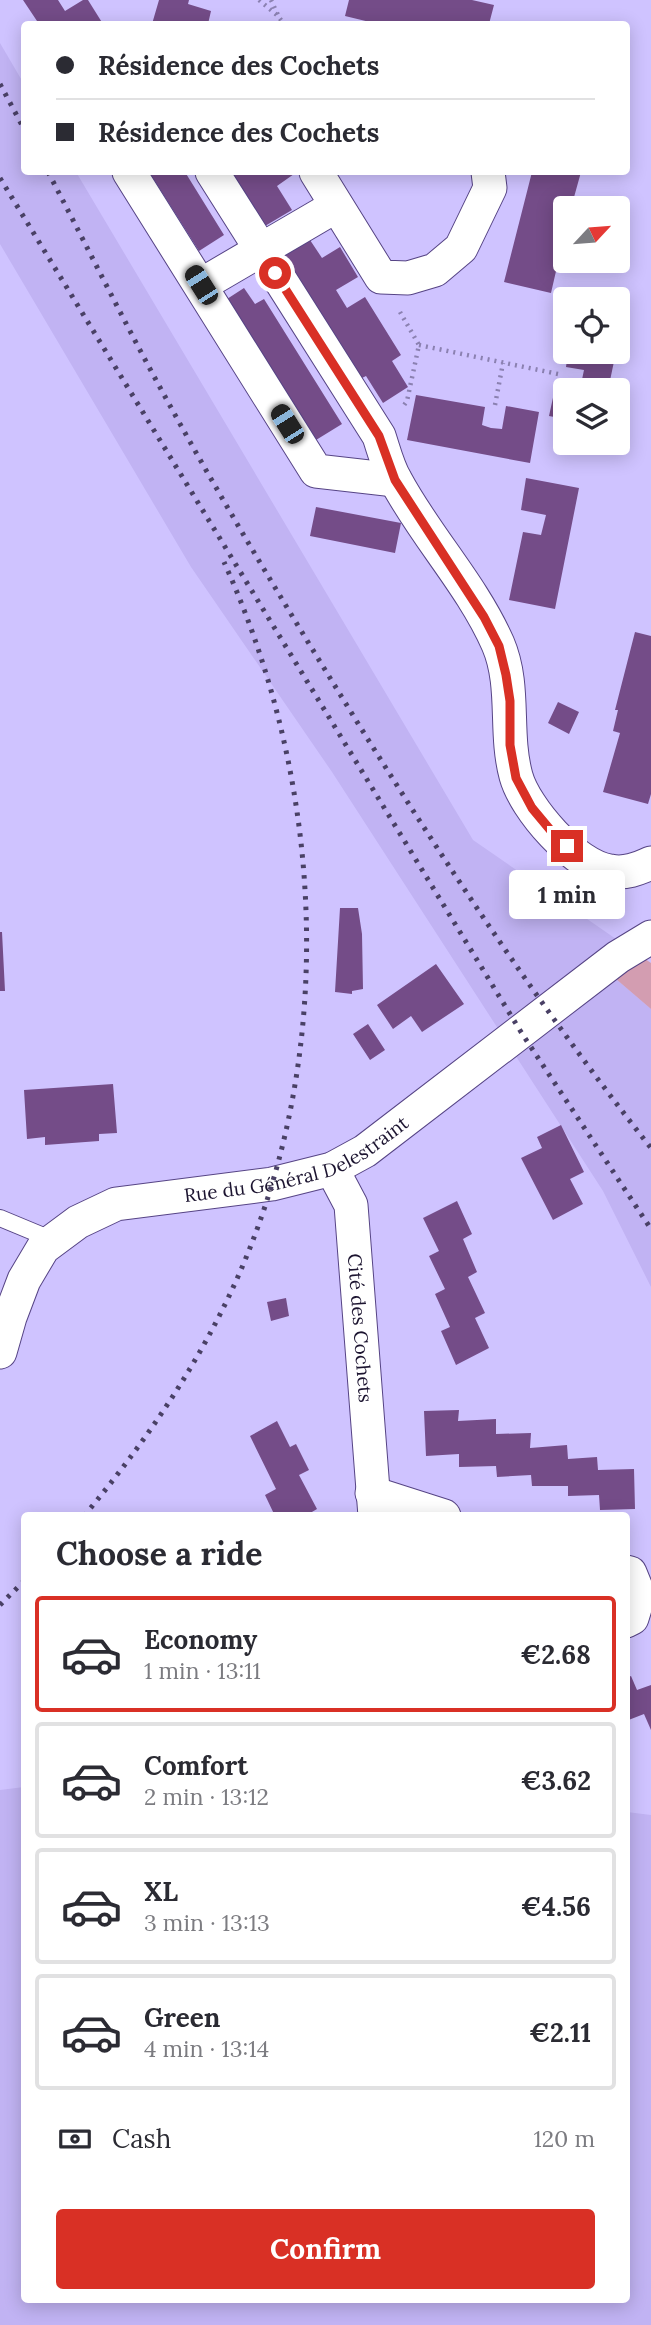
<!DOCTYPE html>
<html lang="en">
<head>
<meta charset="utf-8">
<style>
  :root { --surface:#fff; --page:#f2f2f3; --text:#2b2b33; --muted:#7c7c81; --line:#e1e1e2; --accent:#d93025 }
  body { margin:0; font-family:Lora,serif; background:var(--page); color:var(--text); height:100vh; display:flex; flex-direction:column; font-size:26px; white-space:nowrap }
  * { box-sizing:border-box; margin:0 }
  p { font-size:23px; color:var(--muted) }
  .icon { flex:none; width:38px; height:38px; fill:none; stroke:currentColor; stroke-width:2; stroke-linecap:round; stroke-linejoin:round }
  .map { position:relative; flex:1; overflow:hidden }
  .panel { position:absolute; left:21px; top:1512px; width:609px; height:791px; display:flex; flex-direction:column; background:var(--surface); border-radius:7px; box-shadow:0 4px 18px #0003 }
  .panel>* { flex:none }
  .hud { position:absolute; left:21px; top:21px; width:609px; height:154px; border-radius:7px; box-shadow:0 4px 18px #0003; display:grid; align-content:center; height:154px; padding:0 35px; background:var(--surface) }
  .needle { width:46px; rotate:64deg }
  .fabs { position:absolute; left:553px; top:196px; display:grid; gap:14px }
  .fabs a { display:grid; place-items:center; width:77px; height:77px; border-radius:7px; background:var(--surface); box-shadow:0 4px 18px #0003; font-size:35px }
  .end { position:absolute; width:32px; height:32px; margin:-16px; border:9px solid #d93025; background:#fff; box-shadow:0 0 0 4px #fff }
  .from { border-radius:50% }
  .bubble { position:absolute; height:49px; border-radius:7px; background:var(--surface); box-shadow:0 4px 18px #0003; font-size:23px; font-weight:800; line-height:49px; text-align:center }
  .car { position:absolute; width:21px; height:42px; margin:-21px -10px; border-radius:9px; box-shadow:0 0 5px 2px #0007; background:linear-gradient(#222 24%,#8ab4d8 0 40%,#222 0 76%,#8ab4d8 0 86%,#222 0) }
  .hud b { display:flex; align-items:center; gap:24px; height:66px; font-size:26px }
  .hud b+b { border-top:2px solid var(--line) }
  .hud i { width:18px; height:18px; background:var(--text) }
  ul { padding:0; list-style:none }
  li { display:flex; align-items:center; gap:21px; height:116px; margin:0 14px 10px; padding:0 21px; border:4px solid var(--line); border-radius:7px }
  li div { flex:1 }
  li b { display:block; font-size:26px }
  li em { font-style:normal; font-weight:800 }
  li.current { border-color:var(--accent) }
  li>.icon { width:63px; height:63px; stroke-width:1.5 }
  h2 { padding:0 35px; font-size:32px; line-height:84px }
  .pay { display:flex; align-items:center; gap:18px; height:77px; padding:0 35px; font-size:26px }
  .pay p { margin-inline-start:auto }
  .button { display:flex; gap:14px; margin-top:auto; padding:14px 35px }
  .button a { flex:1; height:80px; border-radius:7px; background:var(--accent); color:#fff; font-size:28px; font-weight:800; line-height:80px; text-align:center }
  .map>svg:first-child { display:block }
  .built { fill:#c1b3f3 }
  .garden { fill:#d39db1 }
  .building { fill:#744c88 }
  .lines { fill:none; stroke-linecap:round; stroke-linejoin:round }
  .lane-casing { stroke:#564485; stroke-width:18 }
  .street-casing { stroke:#564485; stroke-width:35 }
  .path { stroke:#8b81b1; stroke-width:4.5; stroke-dasharray:2 5; stroke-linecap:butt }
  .lane { stroke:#fff; stroke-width:16 }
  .street { stroke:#fff; stroke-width:33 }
  .rail { stroke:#494065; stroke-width:5; stroke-dasharray:3.5 7; stroke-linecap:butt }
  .route { stroke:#d93025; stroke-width:9 }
  .labels { text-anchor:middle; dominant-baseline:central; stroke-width:7; stroke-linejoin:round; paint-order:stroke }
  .street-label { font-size:19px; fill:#1c1430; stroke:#dbd5f3 }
</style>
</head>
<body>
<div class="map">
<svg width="651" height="2325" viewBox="0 0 651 2325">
  <rect width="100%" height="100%" fill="#cfc3ff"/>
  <!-- built -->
  <path class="built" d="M0,43L24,84V172H76L473,840L642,957L616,979L651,1009V1287L603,1191L332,772L191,567L0,244Z
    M24,1787V2300H626L627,1812L651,1815V2325H0V1790Z"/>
  <!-- garden -->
  <path class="garden" d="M642,957L651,963V1009L616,979Z"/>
  <!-- building -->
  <path class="building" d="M23,0H58L65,11L83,0H88L103,24H39Z
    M159,0H189L188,4L211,11L208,24H152Z
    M349,0H472L494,5L489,24H378L345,16Z
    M149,172H185L224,235L199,251Z
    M231,172H293L294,174L277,186L292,210L265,226Z
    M532,172H581L571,208H565V232L551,293L504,282Z
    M306,234L322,258L340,247L358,277L336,290L347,308L365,297L401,355L392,361L408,387L383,403L366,376L360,379L280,250Z
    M244,288L255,304L264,299L342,424L316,440L227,299Z
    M618,304L625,306L619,336H618Z
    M568,352H616L608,390H565V419L549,416L556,384L580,389L584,370L566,367Z
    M416,395L485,407L482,425L491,428L502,429L506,406L539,412L530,463L407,440Z
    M526,478L579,488L555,609L509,600L523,532L541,535L546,515L521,510Z
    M316,507L401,523L395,553L310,536Z
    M635,632L651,636V794L648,804L603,792L620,733L613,731L618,710H615Z
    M558,702L579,712L569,734L548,723Z
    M340,908H358L362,934L363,989L352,991V994L335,992Z
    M0,932H2L5,991H0Z
    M436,964L464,1004L422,1032L411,1016L393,1029L377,1005Z
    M368,1024L385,1050L370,1060L353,1034Z
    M113,1084L117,1133L99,1134V1141L45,1145V1137L27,1139L24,1090Z
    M561,1125L584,1172L570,1179L583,1204L553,1220L521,1158L542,1148L537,1137Z
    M457,1201L472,1234L463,1239L477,1272L468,1277L485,1313L475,1318L489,1348L456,1365L441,1331L450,1327L435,1294L445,1289L429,1256L439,1251L423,1218Z
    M286,1298L289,1316L271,1321L267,1302Z
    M459,1410L458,1421L496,1419V1434L531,1433L530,1448L567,1445L568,1459L597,1457L598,1470L634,1469L635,1509L600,1510L599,1495L568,1496V1486H532L531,1475L497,1477L496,1466L459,1467V1454L426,1456L424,1411Z
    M277,1421L290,1447L296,1444L309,1470L299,1475L317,1509L305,1516H275L265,1495L276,1489L250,1436Z
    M631,1676L637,1690L651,1685V1730L644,1714L626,1721V1678Z"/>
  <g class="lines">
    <defs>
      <path id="lane" d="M0,1218L53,1240"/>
      <g id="street">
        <path d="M129,172L316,471L395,480"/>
        <path d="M212,172L379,436C384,451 388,468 396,481C426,537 472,585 498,644C516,686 504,732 516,776C525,809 575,866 610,871C625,874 638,869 651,863"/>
        <path d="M316,172L381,277L408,278L435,270L461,248L490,188L488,172"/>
        <path d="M201,285L336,206"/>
        <path id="s1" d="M332,1169L351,1205L375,1516"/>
        <path id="s2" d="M0,1352L10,1317L24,1280L43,1248L78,1222L116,1204L272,1184L332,1169L365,1151L618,957L651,937"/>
        <path d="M372,1493L444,1516"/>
        <path d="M626,1572L630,1573L639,1595L632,1618L626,1621"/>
      </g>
    </defs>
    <!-- lane casing -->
    <use href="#lane" class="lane-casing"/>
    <!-- street casing -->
    <use href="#street" class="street-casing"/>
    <!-- path -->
    <path class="path" d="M259,0L278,16L284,24
      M271,0L278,15
      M400,312L419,345L407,401L402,408
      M419,345L558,374
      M495,405L503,363"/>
    <!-- lane -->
    <use href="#lane" class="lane"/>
    <!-- street -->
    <use href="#street" class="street"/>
    <!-- rail -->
    <path class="rail" d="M0,84L24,129
      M48,172C88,248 126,326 168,402C228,512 293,618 359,725C450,871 544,1013 651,1148
      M0,178L521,1032L651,1229
      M84,1516C155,1431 218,1336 256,1232C336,1016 318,770 224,562
      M0,1605L24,1581"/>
  </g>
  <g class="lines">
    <!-- route -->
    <path class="route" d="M275,273L379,436L395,480L484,617L499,646L506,675L510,701V745L516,778L532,808L552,832L567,846"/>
  </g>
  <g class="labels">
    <!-- street labels -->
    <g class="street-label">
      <text stroke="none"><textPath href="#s2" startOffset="387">Rue du Général Delestraint</textPath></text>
      <text stroke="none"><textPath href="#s1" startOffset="164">Cité des Cochets</textPath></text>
    </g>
  </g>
</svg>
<div class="fabs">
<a><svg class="needle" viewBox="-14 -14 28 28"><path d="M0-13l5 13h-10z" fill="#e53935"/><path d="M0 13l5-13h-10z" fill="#7c7c81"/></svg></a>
<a><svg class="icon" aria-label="locate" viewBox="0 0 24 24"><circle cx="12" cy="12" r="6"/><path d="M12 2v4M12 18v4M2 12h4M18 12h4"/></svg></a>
<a><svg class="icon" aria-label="layers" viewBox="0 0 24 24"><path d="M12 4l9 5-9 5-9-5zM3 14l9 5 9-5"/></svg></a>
</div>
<i class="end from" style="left:275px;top:273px"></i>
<i class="end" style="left:567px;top:846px"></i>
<div class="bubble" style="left:509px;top:870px;width:116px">1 min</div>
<i class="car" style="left:201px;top:285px;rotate:328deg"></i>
<i class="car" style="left:287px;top:424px;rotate:328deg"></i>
<div class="hud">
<b><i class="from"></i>Résidence des Cochets</b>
<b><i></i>Résidence des Cochets</b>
</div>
<section class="panel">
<h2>Choose a ride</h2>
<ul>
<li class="current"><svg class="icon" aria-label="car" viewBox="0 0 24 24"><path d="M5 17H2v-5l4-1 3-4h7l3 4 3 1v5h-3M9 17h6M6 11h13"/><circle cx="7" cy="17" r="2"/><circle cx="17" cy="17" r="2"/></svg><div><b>Economy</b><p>1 min · 13:11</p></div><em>€2.68</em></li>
<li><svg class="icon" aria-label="car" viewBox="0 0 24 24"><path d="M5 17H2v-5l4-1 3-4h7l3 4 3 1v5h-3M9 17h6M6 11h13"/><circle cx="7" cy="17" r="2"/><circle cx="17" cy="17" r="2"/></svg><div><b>Comfort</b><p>2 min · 13:12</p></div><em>€3.62</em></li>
<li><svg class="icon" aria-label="car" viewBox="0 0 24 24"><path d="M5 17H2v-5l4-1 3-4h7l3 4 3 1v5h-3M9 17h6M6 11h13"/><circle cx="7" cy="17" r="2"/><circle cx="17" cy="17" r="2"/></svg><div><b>XL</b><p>3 min · 13:13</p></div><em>€4.56</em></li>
<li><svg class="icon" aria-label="car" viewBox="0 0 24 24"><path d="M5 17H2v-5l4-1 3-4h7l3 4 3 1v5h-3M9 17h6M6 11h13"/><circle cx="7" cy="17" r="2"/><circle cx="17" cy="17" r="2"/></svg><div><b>Green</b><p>4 min · 13:14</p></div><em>€2.11</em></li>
</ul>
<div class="pay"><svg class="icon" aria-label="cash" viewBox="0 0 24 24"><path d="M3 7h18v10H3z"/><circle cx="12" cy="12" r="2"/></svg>Cash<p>120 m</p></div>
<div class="button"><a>Confirm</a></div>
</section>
</div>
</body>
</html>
